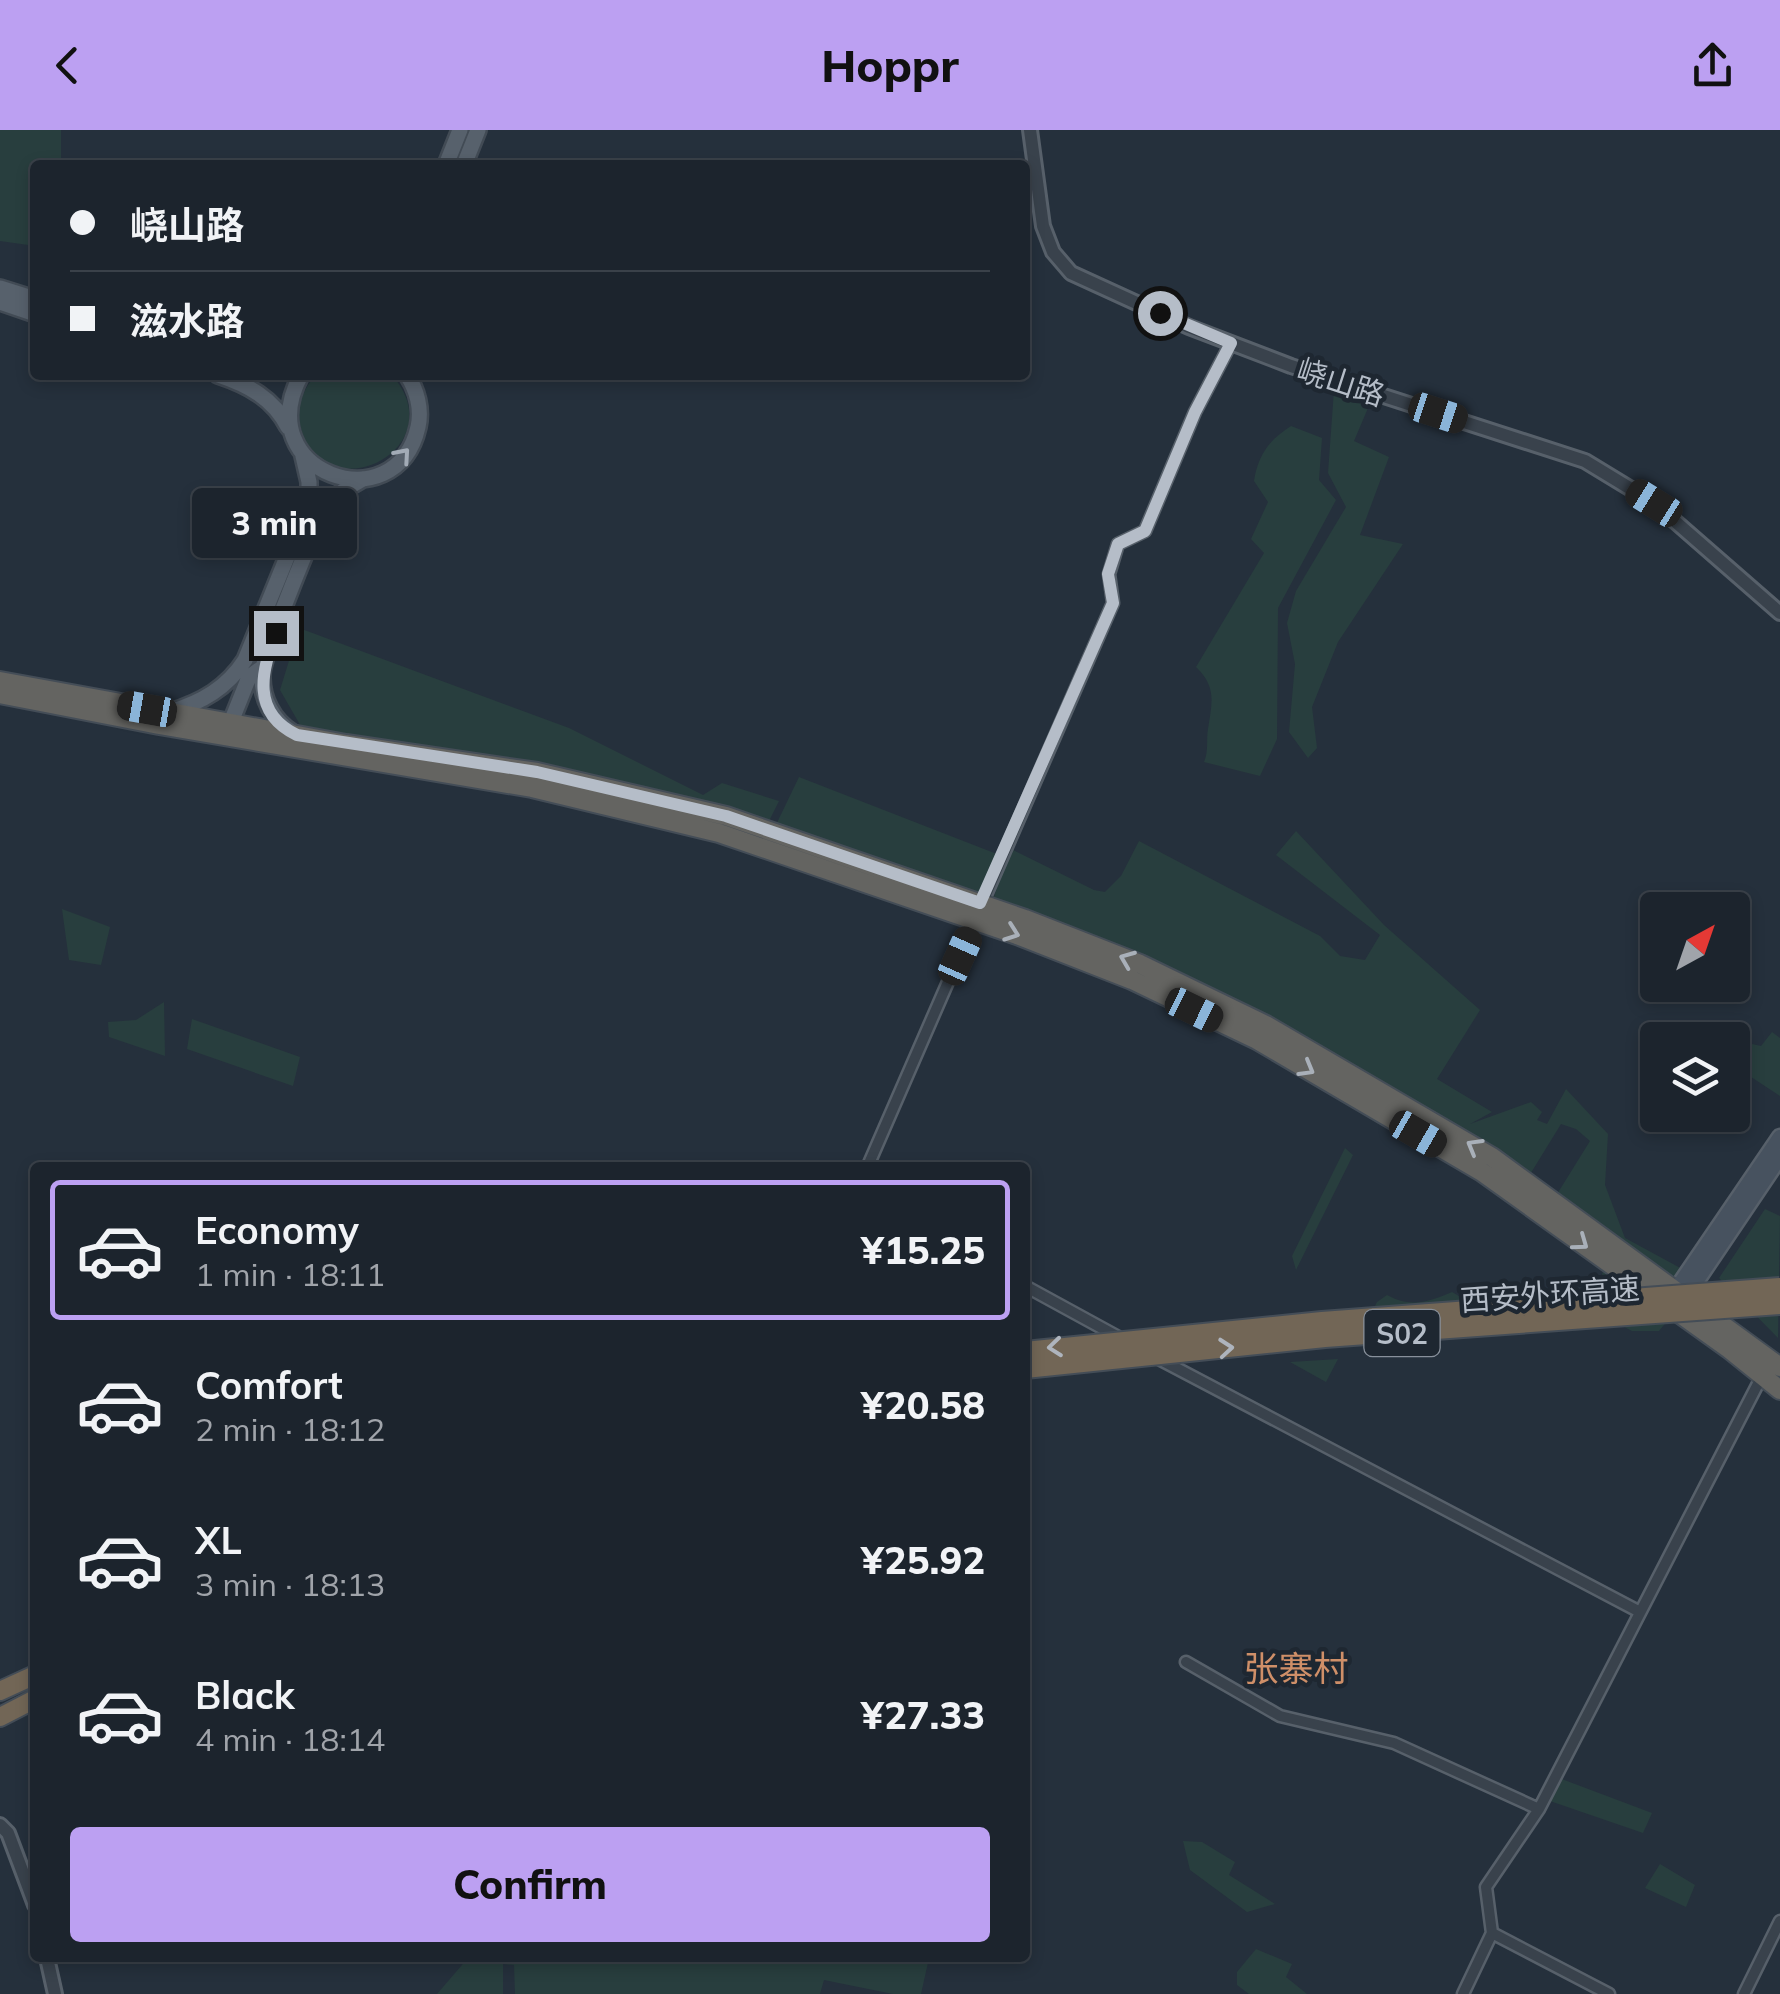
<!DOCTYPE html>
<html lang="en">
<head>
<meta charset="utf-8">
<style>
  :root { --surface:#1c242d; --page:#293039; --text:#f1f3f6; --muted:#a0a4aa; --line:#3a4149; --accent:#bca0f2 }
  body { margin:0; font-family:Mulish,"Noto Sans SC",sans-serif; background:var(--page); color:var(--text); height:100vh; display:flex; flex-direction:column; font-size:38px; white-space:nowrap }
  * { box-sizing:border-box; margin:0 }
  p { font-size:32px; color:var(--muted) }
  .icon { flex:none; width:55px; height:55px; fill:none; stroke:currentColor; stroke-width:2; stroke-linecap:round; stroke-linejoin:round }
  .map { position:relative; flex:1; overflow:hidden }
  .sheet { position:absolute; left:30px; top:1032px; width:1000px; height:800px; display:flex; flex-direction:column; background:var(--surface); border-radius:10px; box-shadow:0 5px 15px #0003,0 0 0 2px var(--line) }
  .sheet>* { flex:none }
  .banner { position:absolute; left:30px; top:30px; width:1000px; height:220px; border-radius:10px; box-shadow:0 5px 15px #0003,0 0 0 2px var(--line); display:grid; align-content:center; height:220px; padding:0 40px; background:var(--surface) }
  .needle { width:65px; rotate:40deg }
  .tools { position:absolute; left:1640px; top:762px; display:grid; gap:20px }
  .tools a { display:grid; place-items:center; width:110px; height:110px; border-radius:10px; background:var(--surface); box-shadow:0 5px 15px #0003,0 0 0 2px var(--line); font-size:50px }
  .end { position:absolute; width:45px; height:45px; margin:-22px; border:12px solid #b5bdc8; background:#111; box-shadow:0 0 0 5px #111 }
  .from { border-radius:50% }
  .bubble { position:absolute; height:70px; border-radius:10px; background:var(--surface); box-shadow:0 5px 15px #0003,0 0 0 2px var(--line); font-size:32px; font-weight:800; line-height:70px; text-align:center }
  .car { position:absolute; width:30px; height:60px; margin:-30px -15px; border-radius:12px; box-shadow:0 0 8px 2px #0007; background:linear-gradient(#222 24%,#8ab4d8 0 40%,#222 0 76%,#8ab4d8 0 86%,#222 0) }
  .banner b { display:flex; align-items:center; gap:35px; height:95px; font-size:38px }
  .banner b+b { border-top:2px solid var(--line) }
  .banner i { width:25px; height:25px; background:var(--text) }
  ul { padding:18px 0 0; list-style:none }
  li { display:flex; align-items:center; gap:30px; height:140px; margin:0 20px 15px; padding:0 20px; border:5px solid transparent; border-radius:10px }
  li div { flex:1 }
  li b { display:block; font-size:38px }
  li em { font-style:normal; font-weight:800 }
  li.current { border-color:var(--accent) }
  li>.icon { width:90px; height:90px; stroke-width:1.5 }
  .button { display:flex; gap:20px; margin-top:auto; padding:20px 40px }
  .button a { flex:1; height:115px; border-radius:10px; background:var(--accent); color:#111; font-size:40px; font-weight:800; line-height:115px; text-align:center }
  header { display:flex; justify-content:space-between; align-items:center; height:130px; padding:0 40px; background:var(--accent); color:#111; font-size:45px; font-weight:800 }
  .map>svg:first-child { display:block }
  .green { fill:#283e3e }
  .lines { fill:none; stroke-linecap:round; stroke-linejoin:round }
  .minor-casing { stroke:#57606a; stroke-width:15 }
  .tertiary-casing { stroke:#57606a; stroke-width:18 }
  .secondary-casing { stroke:#57606a; stroke-width:19 }
  .primary-casing { stroke:#424b55; stroke-width:20 }
  .trunk-casing { stroke:#444d57; stroke-width:22 }
  .motorway-casing { stroke:#444d57; stroke-width:22 }
  .minor { stroke:#39424c; stroke-width:10 }
  .tertiary { stroke:#39424c; stroke-width:12 }
  .secondary { stroke:#47525f; stroke-width:14 }
  .primary { stroke:#57616c; stroke-width:15 }
  .trunk { stroke:#646461; stroke-width:18 }
  .motorway { stroke:#726656; stroke-width:18 }
  .motorway-bridge-casing { stroke:#444d57; stroke-width:22; stroke-linecap:butt }
  .motorway-bridge { stroke:#726656; stroke-width:18 }
  .oneway { stroke:#a2abb6 }
  .oneway2 { stroke:#a9b0b9 }
  .oneway3 { stroke:#aeb4bd }
  .route { stroke:#b5bdc8; stroke-width:12 }
  .labels { text-anchor:middle; dominant-baseline:central; stroke-width:9; stroke-linejoin:round; paint-order:stroke }
  .shield { fill:#1e2731; stroke:#88909b; stroke-width:2.5 }
  .shield-label { font-size:28px; font-weight:bold; fill:#b5bdc8 }
  .street-label { font-size:30px; fill:#b5bdc8; stroke:#1e2731 }
  .quarter-label { font-size:35px; fill:#cf8f68; stroke:#1e2731 }
</style>
</head>
<body>
<header><svg class="icon" aria-label="back" viewBox="0 0 24 24"><path d="M15 5l-7 7 7 7"/></svg>Hoppr<svg class="icon" aria-label="share" viewBox="0 0 24 24"><path d="M12 15V3M7 8l5-5 5 5M5 13v7h14v-7"/></svg></header>
<div class="map">
<svg width="1780" height="1864" viewBox="0 0 1780 1864">
  <rect width="100%" height="100%" fill="#25303c"/>
  <!-- green -->
  <path class="green" d="M0,0H61V35H35V116L0,111Z
    M316,245H392C457,320 321,385 300,295C296,276 303,259 316,245Z
    M1334,260L1371,271L1354,311L1389,327L1360,405L1403,414L1338,512L1312,577L1317,618L1308,628L1289,602L1295,534L1287,493L1296,461L1346,377L1328,343Z
    M1291,296L1322,308L1319,350L1336,370L1278,478L1277,609L1260,646L1204,632C1209,620 1206,611 1208,599C1212,573 1217,557 1196,537L1264,423L1251,409L1268,372L1254,351C1258,325 1269,310 1291,296Z
    M299,498L569,598L703,665L722,653L779,671L765,699L303,600L280,560Z
    M799,647L1002,726L981,772L773,701Z
    M1296,701L1384,795L1480,880L1437,949L1492,982L1470,994L1531,972L1542,982L1537,990L1547,994L1566,959L1608,1004L1605,1055L1625,1108L1697,1147L1665,1149L1554,1069L1590,1011L1576,999L1561,994L1526,1051L1266,898L991,775L1011,719L1094,760L1105,762L1121,746L1139,711L1320,806L1340,826L1365,830L1380,805L1276,725Z
    M62,779L110,797L101,835L69,830Z
    M164,872L165,926L109,907L108,892L136,890Z
    M192,889L300,927L293,956L187,919Z
    M1772,902L1780,908V966L1742,941L1752,914L1761,916Z
    M1345,1018L1353,1025L1296,1140L1292,1126Z
    M1765,1079L1780,1086L1778,1208L1719,1148Z
    M1603,1141L1668,1190L1659,1201H1632L1592,1180Z
    M1452,1162L1464,1169L1492,1165L1500,1167V1170L1372,1182L1377,1172L1387,1165C1411,1178 1428,1172 1452,1162Z
    M1338,1229L1326,1252L1290,1232Z
    M1559,1648L1652,1683L1643,1703L1547,1670Z
    M1183,1711L1202,1712L1235,1732L1229,1745L1275,1774L1247,1782L1190,1740Z
    M1660,1734L1695,1755L1686,1777L1645,1758Z
    M1256,1819L1292,1834L1286,1847L1307,1864H1249L1237,1855V1842Z
    M468,1828H929L921,1864H893L824,1850L820,1864H515L514,1835L503,1834V1864H437Z"/>
  <g class="lines">
    <defs>
      <path id="minor" d="M867,1038L1113,473L1109,444L1118,414L1145,401L1195,282L1231,213
        M1025,1156L1122,1209
        M1159,1229L1640,1482
        M1186,1532L1280,1586L1394,1613L1539,1679
        M1492,1803L1609,1864
        M1463,1864L1492,1803L1486,1757L1539,1679L1763,1244
        M1744,1864L1780,1791"/>
      <path id="tertiary" d="M1030,0L1043,96L1053,122L1071,143L1189,197L1291,236L1585,331L1654,373L1780,483
        M0,1695L8,1703L35,1775
        M47,1828L55,1864"/>
      <path id="secondary" d="M1671,1167L1780,1007
        M1685,1168L1780,1027"/>
      <path id="primary" d="M446,35L460,0
        M464,35L478,0
        M0,158L35,169
        M0,172L35,184
        M218,245C248,255 273,268 288,297
        M301,245C248,343 396,394 418,297C422,279 417,260 407,245
        M170,582C202,572 227,558 245,530L309,373V352L303,326
        M227,602L249,547L263,537
        M293,603C273,591 261,568 262,544C263,525 315,395 327,378C336,364 349,357 363,349"/>
      <path id="trunk" d="M0,551L346,614L537,642L726,686L1025,789L1140,834L1266,895L1492,1027L1780,1237
        M0,564L159,595L532,658L719,703L1017,805L1132,850L1257,910L1482,1042L1729,1219L1780,1260"/>
      <path id="motorway" d="M0,1561L35,1545
        M0,1587L35,1569"/>
    </defs>
    <!-- minor casing -->
    <use href="#minor" class="minor-casing"/>
    <!-- tertiary casing -->
    <use href="#tertiary" class="tertiary-casing"/>
    <!-- secondary casing -->
    <use href="#secondary" class="secondary-casing"/>
    <!-- primary casing -->
    <use href="#primary" class="primary-casing"/>
    <!-- trunk casing -->
    <use href="#trunk" class="trunk-casing"/>
    <!-- motorway casing -->
    <use href="#motorway" class="motorway-casing"/>
    <!-- minor -->
    <use href="#minor" class="minor"/>
    <!-- tertiary -->
    <use href="#tertiary" class="tertiary"/>
    <!-- secondary -->
    <use href="#secondary" class="secondary"/>
    <!-- primary -->
    <use href="#primary" class="primary"/>
    <!-- trunk -->
    <use href="#trunk" class="trunk"/>
    <!-- motorway -->
    <use href="#motorway" class="motorway"/>
    <defs>
      <path id="motorway-bridge" d="M1025,1221L1322,1191L1780,1157
        M1025,1239L1325,1208L1780,1175"/>
    </defs>
    <!-- motorway-bridge casing -->
    <use href="#motorway-bridge" class="motorway-bridge-casing"/>
    <!-- motorway-bridge -->
    <use href="#motorway-bridge" class="motorway-bridge"/>
  </g>
  <!-- one-way arrows -->
  <defs><path id="oneway-chevron" d="M-2-3.5L2.5 0L-2 3.5" fill="none" stroke-width="1.6" stroke-linecap="round" stroke-linejoin="round" transform="scale(2.5)"/></defs>
  <use class="oneway" href="#oneway-chevron" transform="translate(403 325) rotate(-49)"/>
  <g class="oneway2">
    <use href="#oneway-chevron" transform="translate(1012 803) rotate(20)"/>
    <use href="#oneway-chevron" transform="translate(1127 829) rotate(-158)"/>
    <use href="#oneway-chevron" transform="translate(1307 939) rotate(30)"/>
    <use href="#oneway-chevron" transform="translate(1474 1016) rotate(-150)"/>
    <use href="#oneway-chevron" transform="translate(1581 1113) rotate(36)"/>
  </g>
  <g class="oneway3">
    <use href="#oneway-chevron" transform="translate(1055 1217) rotate(174)"/>
    <use href="#oneway-chevron" transform="translate(1226 1218) rotate(-5)"/>
  </g>
  <g class="lines">
    <!-- route -->
    <path class="route" d="M276,503C261,541 251,583 297,605L537,642L726,686L980,773L1113,473L1108,444L1118,414L1145,401L1195,282L1231,213L1160,183"/>
  </g>
  <g class="labels">
    <!-- shield labels -->
    <rect class="shield" x="1364.5" y="1180" width="75" height="46" rx="8"/>
    <g class="shield-label">
      <text x="1402" y="1203">S02</text>
    </g>
    <!-- street labels -->
    <g class="street-label">
      <text transform="translate(1341 252) rotate(18)">峣山路</text>
      <text transform="translate(1550 1164) rotate(-4)">西安外环高速</text>
    </g>
    <!-- quarter labels -->
    <g class="quarter-label">
      <text x="1296" y="1538">张寨村</text>
    </g>
  </g>
</svg>
<div class="tools">
<a><svg class="needle" viewBox="-14 -14 28 28"><path d="M0-13l5 13h-10z" fill="#e53935"/><path d="M0 13l5-13h-10z" fill="#a0a4aa"/></svg></a>
<a><svg class="icon" aria-label="layers" viewBox="0 0 24 24"><path d="M12 4l9 5-9 5-9-5zM3 14l9 5 9-5"/></svg></a>
</div>
<i class="end from" style="left:1160px;top:183px"></i>
<i class="end" style="left:276px;top:503px"></i>
<div class="bubble" style="left:192px;top:358px;width:165px">3 min</div>
<i class="car" style="left:1438px;top:283px;rotate:108deg"></i>
<i class="car" style="left:1654px;top:373px;rotate:302deg"></i>
<i class="car" style="left:147px;top:579px;rotate:280deg"></i>
<i class="car" style="left:960px;top:826px;rotate:24deg"></i>
<i class="car" style="left:1194px;top:880px;rotate:116deg"></i>
<i class="car" style="left:1418px;top:1004px;rotate:120deg"></i>
<div class="banner">
<b><i class="from"></i>峣山路</b>
<b><i></i>滋水路</b>
</div>
<section class="sheet">
<ul>
<li class="current"><svg class="icon" aria-label="car" viewBox="0 0 24 24"><path d="M5 17H2v-5l4-1 3-4h7l3 4 3 1v5h-3M9 17h6M6 11h13"/><circle cx="7" cy="17" r="2"/><circle cx="17" cy="17" r="2"/></svg><div><b>Economy</b><p>1 min · 18:11</p></div><em>¥15.25</em></li>
<li><svg class="icon" aria-label="car" viewBox="0 0 24 24"><path d="M5 17H2v-5l4-1 3-4h7l3 4 3 1v5h-3M9 17h6M6 11h13"/><circle cx="7" cy="17" r="2"/><circle cx="17" cy="17" r="2"/></svg><div><b>Comfort</b><p>2 min · 18:12</p></div><em>¥20.58</em></li>
<li><svg class="icon" aria-label="car" viewBox="0 0 24 24"><path d="M5 17H2v-5l4-1 3-4h7l3 4 3 1v5h-3M9 17h6M6 11h13"/><circle cx="7" cy="17" r="2"/><circle cx="17" cy="17" r="2"/></svg><div><b>XL</b><p>3 min · 18:13</p></div><em>¥25.92</em></li>
<li><svg class="icon" aria-label="car" viewBox="0 0 24 24"><path d="M5 17H2v-5l4-1 3-4h7l3 4 3 1v5h-3M9 17h6M6 11h13"/><circle cx="7" cy="17" r="2"/><circle cx="17" cy="17" r="2"/></svg><div><b>Black</b><p>4 min · 18:14</p></div><em>¥27.33</em></li>
</ul>
<div class="button"><a>Confirm</a></div>
</section>
</div>
</body>
</html>
